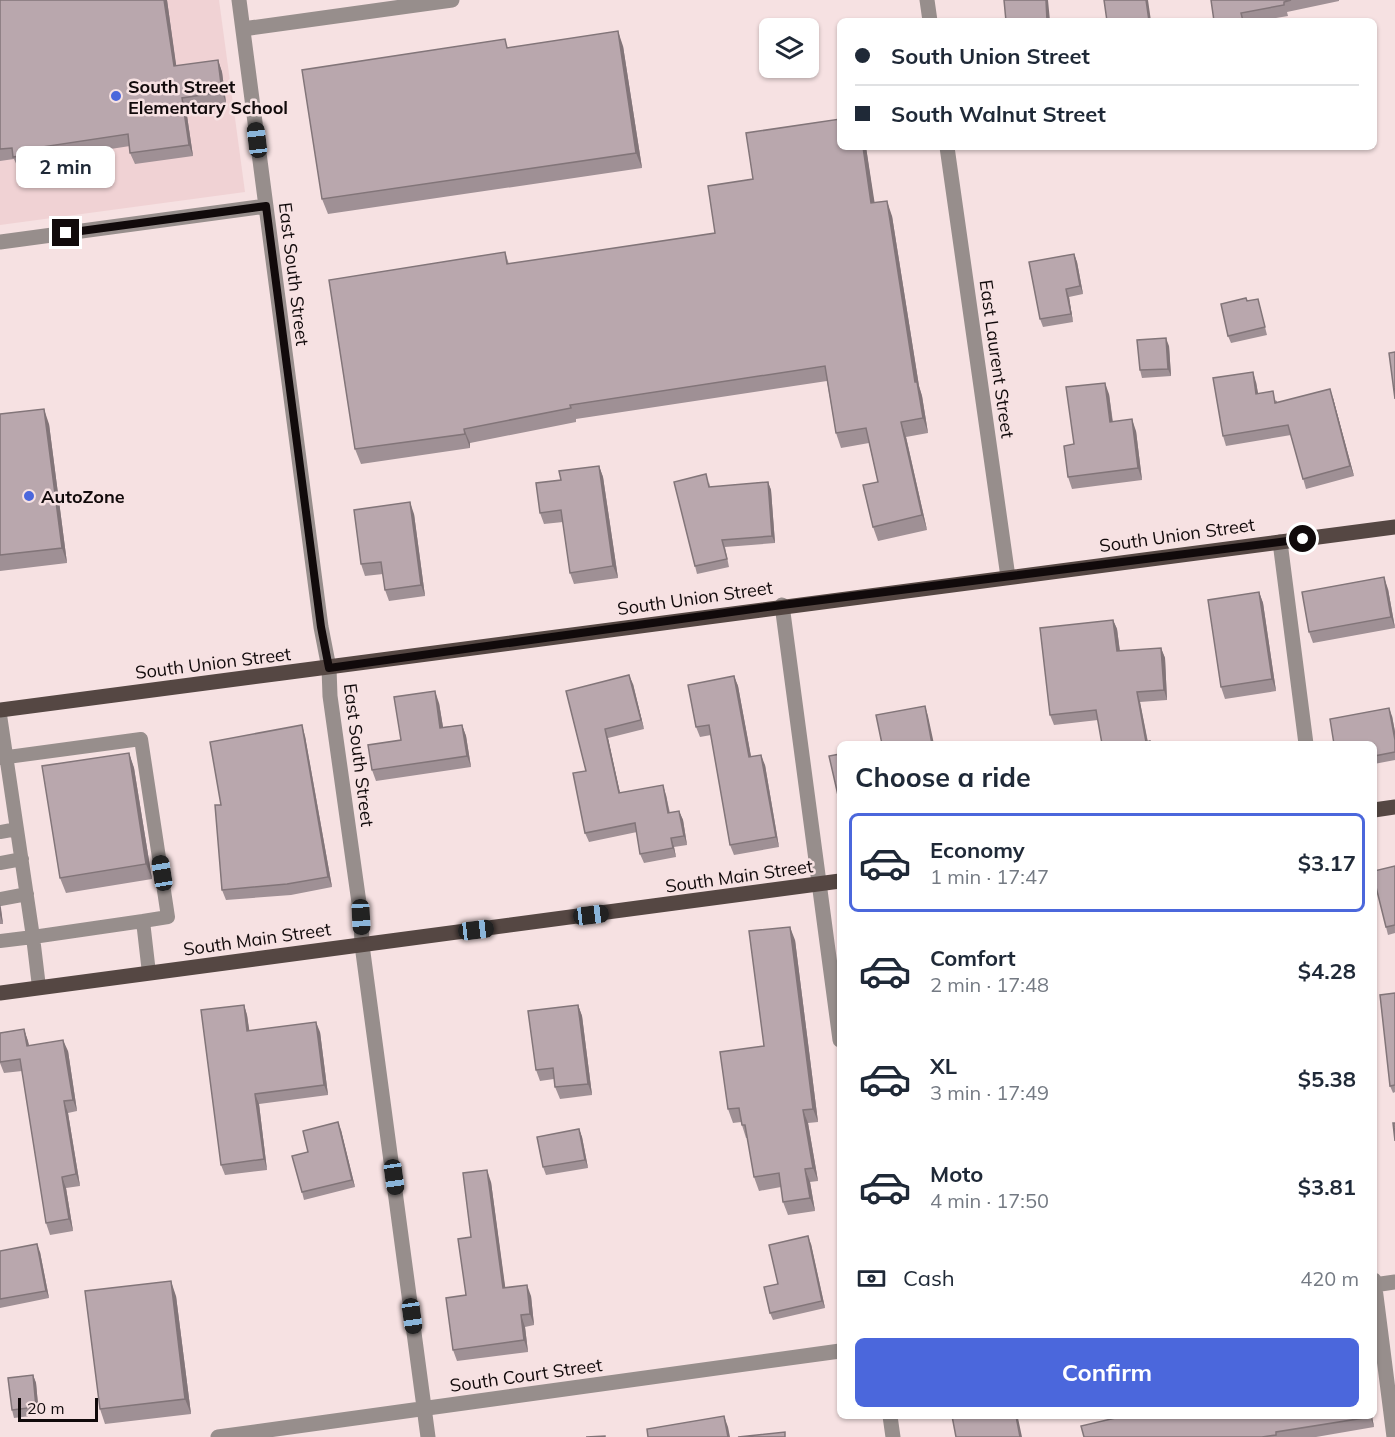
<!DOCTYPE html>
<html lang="en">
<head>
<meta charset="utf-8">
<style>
  :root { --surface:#fff; --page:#f2f2f3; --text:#1f2937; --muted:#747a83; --line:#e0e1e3; --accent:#4b67dc }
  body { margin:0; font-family:Mulish,sans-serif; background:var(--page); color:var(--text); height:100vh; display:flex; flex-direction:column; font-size:22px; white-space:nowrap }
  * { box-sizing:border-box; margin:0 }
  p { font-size:20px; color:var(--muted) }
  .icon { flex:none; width:33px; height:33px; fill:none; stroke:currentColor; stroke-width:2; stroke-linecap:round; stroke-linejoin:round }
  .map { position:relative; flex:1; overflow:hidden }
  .sheet { position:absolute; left:837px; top:741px; width:540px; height:678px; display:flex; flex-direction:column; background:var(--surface); border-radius:9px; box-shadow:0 2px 4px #0004 }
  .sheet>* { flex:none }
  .hud { position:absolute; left:837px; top:18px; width:540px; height:132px; border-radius:9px; box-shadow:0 2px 4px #0004; display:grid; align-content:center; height:132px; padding:0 18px; background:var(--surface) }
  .buttons { position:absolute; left:759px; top:18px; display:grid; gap:12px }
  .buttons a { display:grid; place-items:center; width:60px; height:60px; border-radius:9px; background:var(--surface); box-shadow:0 2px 4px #0004; font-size:30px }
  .scale { position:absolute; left:18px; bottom:15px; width:80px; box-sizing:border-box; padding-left:6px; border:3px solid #110a0b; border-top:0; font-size:16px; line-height:21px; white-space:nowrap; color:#110a0b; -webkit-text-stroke:4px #f6e1e2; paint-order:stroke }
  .end { position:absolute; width:27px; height:27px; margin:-14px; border:8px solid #110a0b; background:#fff; box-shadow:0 0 0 3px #fff }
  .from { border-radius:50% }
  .bubble { position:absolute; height:42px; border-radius:9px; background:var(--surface); box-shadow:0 2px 4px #0004; font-size:20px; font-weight:700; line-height:42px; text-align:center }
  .car { position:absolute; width:18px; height:36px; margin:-18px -9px; border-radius:8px; box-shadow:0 0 4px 2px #0007; background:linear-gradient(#222 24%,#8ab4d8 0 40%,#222 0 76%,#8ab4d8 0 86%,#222 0) }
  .hud b { display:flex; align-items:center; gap:21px; height:57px; font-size:22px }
  .hud b+b { border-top:2px solid var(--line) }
  .hud i { width:15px; height:15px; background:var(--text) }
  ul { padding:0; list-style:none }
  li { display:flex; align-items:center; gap:18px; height:99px; margin:0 12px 9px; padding:0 6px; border:3px solid transparent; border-radius:9px }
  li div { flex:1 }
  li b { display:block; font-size:22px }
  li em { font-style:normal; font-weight:700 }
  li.active { border-color:var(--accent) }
  li>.icon { width:54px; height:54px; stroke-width:1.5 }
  h2 { padding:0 18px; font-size:27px; line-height:72px }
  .pay { display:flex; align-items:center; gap:15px; height:66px; padding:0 18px; font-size:22px }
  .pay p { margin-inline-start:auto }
  .action { display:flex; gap:12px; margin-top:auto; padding:12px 18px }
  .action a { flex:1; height:69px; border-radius:9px; background:var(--accent); color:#fff; font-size:24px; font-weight:700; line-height:69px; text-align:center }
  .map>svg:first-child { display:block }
  .built { fill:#f0d2d4 }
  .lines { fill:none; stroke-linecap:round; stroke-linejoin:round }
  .lane { stroke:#978e8c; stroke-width:14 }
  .street { stroke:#978e8c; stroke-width:15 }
  .primary { stroke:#554743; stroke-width:15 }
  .wall { fill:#9f9095 }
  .shaded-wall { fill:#827579 }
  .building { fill:#b9a7ad; stroke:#827579; stroke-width:1.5 }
  .route { stroke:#110a0b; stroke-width:8 }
  .poi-dot { fill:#4b67dc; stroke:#f6e1e2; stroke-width:2 }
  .labels { text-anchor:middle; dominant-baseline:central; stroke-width:5; stroke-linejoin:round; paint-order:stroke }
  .poi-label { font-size:18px; font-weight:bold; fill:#110a0b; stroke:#f6e1e2; text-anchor:start }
  .street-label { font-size:18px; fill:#110a0b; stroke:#f6e1e2 }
</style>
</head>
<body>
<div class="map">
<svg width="1395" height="1437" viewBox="0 0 1395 1437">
  <rect width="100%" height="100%" fill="#f6e1e2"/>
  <!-- built -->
  <path class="built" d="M0,0H219L245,192L0,225Z"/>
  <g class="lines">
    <!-- lane -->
    <path class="lane" d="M0,715L33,937L0,941
      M0,758L141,739L168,917L143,921
      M0,832L17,829
      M0,863L22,859
      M0,899L27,894
      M39,987L33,937L143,921L149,973"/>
    <!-- street -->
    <path class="street" d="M239,0L321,627L329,668L330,696L361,917L362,945L428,1437
      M927,0L930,21
      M243,29L452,0
      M947,147L1008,577
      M0,242L266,206
      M1280,542L1306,744
      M782,605L840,1040
      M1374,1280L1394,1437
      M1374,1285L1395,1282
      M890,1416L893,1437
      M218,1437L840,1351"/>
    <!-- primary -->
    <path class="primary" d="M0,710C465,650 929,584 1395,527
      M1374,810L1395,807
      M0,993L840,881"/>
  </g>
  <!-- wall -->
  <path class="wall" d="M0,0H167L176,66L218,60L222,72L226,103L186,109L193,156L135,164L130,153V146L39,160L40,165L18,168L14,159L0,161Z
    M1211,0H1339V1L1287,12L1288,16L1257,21H1214Z
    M623,46L642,168L328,214L322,199L509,47Z
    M840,147H866L874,203L892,216L919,386L922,396L928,433L906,437L927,530L878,541L873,527L878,482L869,443L841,448L836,433L827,381L576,419V422L470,443V448L361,464L355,449L505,252L509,264L715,233L753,179Z
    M1074,254L1077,262L1083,294L1069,297L1073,322L1043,327L1040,319Z
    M1247,301L1260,307L1267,335L1231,343L1228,336Z
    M1169,346L1171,376L1142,378L1140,370Z
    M1256,382L1258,394L1277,401V403L1333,398L1354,476L1306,489L1291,435L1226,446L1223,436Z
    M1109,394L1113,422L1136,431L1142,480L1072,489L1068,477L1074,444Z
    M0,414L49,424L67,563L0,571Z
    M599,466L603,477L618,578L574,584L570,573L563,522L544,524L540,513L561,480Z
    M709,482L710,487L768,482L771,490L775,543L725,547L729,567L697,574L695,566Z
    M414,514L425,596L389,601L385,590L383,574L365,576L361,564Z
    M1388,589L1395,628L1313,643L1309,632Z
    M1259,592L1263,603L1276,691L1225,699L1221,687Z
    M1113,620L1117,629L1120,651L1161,648L1165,658L1167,700L1140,702L1148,742L1150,741L1151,744H1102L1098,720L1054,725L1050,715Z
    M734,676L738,686L751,757L765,765L779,847L734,855L730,845L711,735L700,737L696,727Z
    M633,684L644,729L608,738L620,793L666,795L670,813L679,811L683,820L687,845L674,847L676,857L644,863L640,854L637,832L589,842L585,833L586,771L566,691Z
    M439,703L443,727L462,725L466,736L471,767L376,781L372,770L401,740Z
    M1392,716L1395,732V760L1374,764V744Z
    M305,736L332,887L291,895L226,900L222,890L221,805Z
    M129,753L134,768L152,879L66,893L60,878Z
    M1395,866V933L1388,935L1386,927Z
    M0,904L3,924H0Z
    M795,940L818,1122L808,1123L818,1181L810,1182L815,1211L788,1215L783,1202L781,1187L759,1191L754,1177L748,1138H746L741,1122L733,1123L728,1109L764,1046Z
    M1395,993V1092L1393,1093L1390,1086Z
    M244,1005L247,1015L249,1031L320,1032L328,1095L259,1104L267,1170L225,1175L221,1165Z
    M578,1005L582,1016L592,1095L560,1099L555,1087L554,1079L540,1081L536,1070Z
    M24,1029L29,1045L68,1051L77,1111L68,1113L80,1186L66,1188L73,1231L50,1235L46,1223L22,1071L4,1073L0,1063V1033Z
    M579,1129L582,1137L588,1168L546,1175L543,1167Z
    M341,1130L355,1187L304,1200L302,1192L308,1152Z
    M491,1182L505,1288L531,1296L534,1325L525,1327L528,1352L457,1361L453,1350L466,1295L471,1237Z
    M811,1244L825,1308L773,1320L770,1313L778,1284Z
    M0,1251L40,1252L49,1298L0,1308Z
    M176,1296L191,1414L105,1424L100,1409Z
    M33,1375L36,1383L39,1415L14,1418L12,1410Z
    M1372,1416L1374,1427L1316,1437H1084Z"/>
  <!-- shaded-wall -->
  <path class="shaded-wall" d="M164,0H167L178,78L174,66Z
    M1046,0H1048L1050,21H1047Z
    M1146,0H1148L1151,21H1149Z
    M618,31L623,46L642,168L636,153Z
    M218,60L222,72L226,103L222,92Z
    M182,98L186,109L193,156L189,145Z
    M863,147H866L877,218L871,203Z
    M35,148L39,160L40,165L36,153Z
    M887,201L892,216L919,386L922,396L928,433L923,418L915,382Z
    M1074,254L1077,262L1083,294L1080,286Z
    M1066,289L1069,297L1073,322L1071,314Z
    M1166,338L1169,346L1171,376L1168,369Z
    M1253,372L1256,382L1260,404L1256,394Z
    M1105,383L1109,394L1114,434L1110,422Z
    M1330,389L1333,398L1354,476L1350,466Z
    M44,409L49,424L67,563L62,548Z
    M1132,419L1136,431L1142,480L1138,468Z
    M901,422L906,437L927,530L922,515Z
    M464,429L470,443V448L465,434Z
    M599,466L603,477L618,578L613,566Z
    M768,482L771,490L775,543L772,536Z
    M410,502L414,514L425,596L421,585Z
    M1384,577L1388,589L1395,628L1391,617Z
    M1259,592L1263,603L1276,691L1272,679Z
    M1113,620L1117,629L1121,661L1117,651Z
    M1161,648L1165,658L1167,700L1164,690Z
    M629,675L633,684L644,729L641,720Z
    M734,676L738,686L753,767L749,757Z
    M435,691L439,703L445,739L440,728Z
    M1137,692L1140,702L1148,744H1147Z
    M925,706L928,716L934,744H932Z
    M1389,708L1392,716L1395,732V740Z
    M302,725L305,736L332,887L328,877Z
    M462,725L466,736L471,767L467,756Z
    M605,729L608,738L622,802L619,793Z
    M129,753L134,768L152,879L146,864Z
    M761,755L765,765L779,847L776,837Z
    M663,785L666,795L671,822L668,813Z
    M679,811L683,820L687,845L684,836Z
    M671,838L674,847L676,857L673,848Z
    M0,904L1,908L3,924L0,915Z
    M790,927L795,940L818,1122L813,1109Z
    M244,1005L247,1015L251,1041L247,1031Z
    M578,1005L582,1016L592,1095L588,1084Z
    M316,1022L320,1032L328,1095L324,1085Z
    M24,1029L28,1041L31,1057L27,1046Z
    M63,1040L68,1051L77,1111L73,1100Z
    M255,1094L259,1104L267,1170L264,1159Z
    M64,1101L68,1113L80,1186L76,1174Z
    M803,1110L808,1123L818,1181L813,1168Z
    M338,1122L341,1130L355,1187L352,1180Z
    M579,1129L582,1137L588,1168L585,1160Z
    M805,1169L810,1182L815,1211L810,1198Z
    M487,1170L491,1182L507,1300L503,1288Z
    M62,1177L66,1188L73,1231L69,1219Z
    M808,1236L811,1244L825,1308L822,1301Z
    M37,1244L40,1252L49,1298L46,1291Z
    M171,1281L176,1296L191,1414L185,1399Z
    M527,1285L531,1296L534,1325L530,1314Z
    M521,1315L525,1327L528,1352L524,1340Z
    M33,1375L36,1383L39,1415L36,1407Z
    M724,1416L728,1427L730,1437H728Z
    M1016,1416H1018V1418L1022,1437H1020Z
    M1370,1416H1372L1374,1427Z"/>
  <!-- building -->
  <path class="building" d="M0,0H164L174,66L218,60L222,92L182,98L189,145L130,153L128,134L35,148L36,153L13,157L12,148L0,149Z
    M1004,0H1046L1047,21H1006Z
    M1104,0H1146L1149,21H1107Z
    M1211,0H1291L1284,2V5L1241,13L1243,21H1214Z
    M618,31L636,153L322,199L302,70L505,39L507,48Z
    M840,119V147H863L871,203L887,201L915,382H917L923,418L901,422L922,515L873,527L863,485L878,482L866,428L836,433L825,366L570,405L571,408L464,429L465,434L355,449L329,280L505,252L507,264L715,233L708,186L753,179L746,133Z
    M1074,254L1080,286L1066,289L1071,314L1040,319L1029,262Z
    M1246,298L1247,301L1258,299L1265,327L1228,336L1221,304Z
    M1166,338L1168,369L1140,370L1137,340Z
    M1395,352V399L1389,353Z
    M1253,372L1256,394L1273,391L1275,403L1330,389L1350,466L1303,479L1288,425L1223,436L1213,378Z
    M1105,383L1110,422L1132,419L1138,468L1068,477L1064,446L1074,444L1066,387Z
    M44,409L62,548L0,555V414Z
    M599,466L613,566L570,573L561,510L540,513L536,483L561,480L559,471Z
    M706,474L709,487L768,482L772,536L722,540L727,559L695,566L674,482Z
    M410,502L421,585L385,590L381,562L361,564L354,510Z
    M1384,577L1391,617L1309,632L1302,592Z
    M1259,592L1272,679L1221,687L1208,600Z
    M1113,620L1117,651L1161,648L1164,690L1137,692L1146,742L1150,741L1151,744H1102L1096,710L1050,715L1040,628Z
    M629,675L641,720L605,729L619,793L663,785L668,813L679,811L684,836L671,838L673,848L640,854L635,823L585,833L573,773L586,771L566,691Z
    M734,676L749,757L761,755L776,837L730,845L709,725L696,727L688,685Z
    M435,691L440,728L462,725L467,756L372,770L368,745L401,740L394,697Z
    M925,706L932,744H882L876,715Z
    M1389,708L1395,740V752L1374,756V744H1334L1330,719Z
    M302,725L328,877L287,884L222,890L215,805H221L210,742Z
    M129,753L146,864L60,878L42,766Z
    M840,754V804L829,756Z
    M1395,866V925L1386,927L1374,879V871Z
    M790,927L813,1109L803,1110L813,1168L805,1169L810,1198L783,1202L779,1173L754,1177L745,1125H742L739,1108L728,1109L720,1052L764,1046L749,931Z
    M1395,993V1085L1390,1086L1380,995Z
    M244,1005L247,1031L316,1022L324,1085L255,1094L264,1159L221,1165L201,1010Z
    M578,1005L588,1084L555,1087L553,1068L536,1070L528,1011Z
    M24,1029L27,1046L63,1040L73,1100L64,1101L76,1174L62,1177L69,1219L46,1223L20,1059L0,1062V1033Z
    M338,1122L352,1180L302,1192L292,1156L308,1152L303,1131Z
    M1393,1123H1395V1141Z
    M579,1129L585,1160L543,1167L537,1137Z
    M487,1170L503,1288L527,1285L530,1314L521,1315L524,1340L453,1350L446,1298L466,1295L458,1239L471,1237L463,1173Z
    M808,1236L822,1301L770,1313L764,1287L778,1284L769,1245Z
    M37,1244L46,1291L0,1299V1251Z
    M171,1281L185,1399L100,1409L85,1291Z
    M33,1375L36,1407L12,1410L8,1378Z
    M724,1416L728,1437H648L647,1429Z
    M952,1416H1016L1020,1437H956Z
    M1124,1416H1370V1417L1276,1432V1435L1262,1437H1084L1081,1426Z
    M785,1432V1437H738Z
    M605,1436V1437H586Z"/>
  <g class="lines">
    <!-- route -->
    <path class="route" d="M66,233L266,206L321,627L329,668L782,605L1303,539"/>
  </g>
  <!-- markers -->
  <g class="poi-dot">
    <circle cx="116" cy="96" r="6"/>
    <circle cx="29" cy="496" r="6"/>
  </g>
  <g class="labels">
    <!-- poi labels -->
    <g class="poi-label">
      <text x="128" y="86">South Street<tspan x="128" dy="21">Elementary School</tspan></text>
      <text x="41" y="496">AutoZone</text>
    </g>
    <!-- street labels -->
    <g class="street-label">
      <text transform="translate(294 274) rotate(83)">East South Street</text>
      <text transform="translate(997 359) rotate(82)">East Laurent Street</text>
      <text transform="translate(1177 535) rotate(-8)">South Union Street</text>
      <text transform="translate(695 598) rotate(-8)">South Union Street</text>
      <text transform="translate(213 663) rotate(-7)">South Union Street</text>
      <text transform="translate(359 755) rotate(83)">East South Street</text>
      <text transform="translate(739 876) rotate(-8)">South Main Street</text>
      <text transform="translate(257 939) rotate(-8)">South Main Street</text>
      <text transform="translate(526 1375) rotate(-8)">South Court Street</text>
    </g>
  </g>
</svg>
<div class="buttons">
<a><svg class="icon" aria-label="layers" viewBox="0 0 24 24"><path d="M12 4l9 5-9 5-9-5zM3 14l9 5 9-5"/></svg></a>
</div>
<div class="scale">20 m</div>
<i class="end from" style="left:1303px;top:539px"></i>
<i class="end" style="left:66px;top:233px"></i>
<div class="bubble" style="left:16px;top:146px;width:99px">2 min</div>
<i class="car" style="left:257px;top:140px;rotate:353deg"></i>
<i class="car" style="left:162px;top:873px;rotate:351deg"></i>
<i class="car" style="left:591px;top:915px;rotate:83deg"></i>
<i class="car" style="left:361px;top:917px;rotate:177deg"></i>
<i class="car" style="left:476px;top:930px;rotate:83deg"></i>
<i class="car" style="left:394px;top:1177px;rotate:172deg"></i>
<i class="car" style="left:412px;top:1316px;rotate:172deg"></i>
<div class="hud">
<b><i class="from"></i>South Union Street</b>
<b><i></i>South Walnut Street</b>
</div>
<section class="sheet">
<h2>Choose a ride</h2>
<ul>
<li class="active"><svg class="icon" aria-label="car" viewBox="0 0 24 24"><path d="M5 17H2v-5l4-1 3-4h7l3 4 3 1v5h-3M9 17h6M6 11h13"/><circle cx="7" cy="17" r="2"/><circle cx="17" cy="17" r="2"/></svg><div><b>Economy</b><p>1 min · 17:47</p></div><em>$3.17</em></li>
<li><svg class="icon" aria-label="car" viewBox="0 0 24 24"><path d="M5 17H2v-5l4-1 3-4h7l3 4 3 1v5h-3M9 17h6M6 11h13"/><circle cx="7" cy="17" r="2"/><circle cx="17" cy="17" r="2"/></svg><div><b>Comfort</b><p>2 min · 17:48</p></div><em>$4.28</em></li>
<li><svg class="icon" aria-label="car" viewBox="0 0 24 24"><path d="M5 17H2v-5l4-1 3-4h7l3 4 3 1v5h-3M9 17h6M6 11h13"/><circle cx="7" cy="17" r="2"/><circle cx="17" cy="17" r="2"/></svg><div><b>XL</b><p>3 min · 17:49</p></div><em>$5.38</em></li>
<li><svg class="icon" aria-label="car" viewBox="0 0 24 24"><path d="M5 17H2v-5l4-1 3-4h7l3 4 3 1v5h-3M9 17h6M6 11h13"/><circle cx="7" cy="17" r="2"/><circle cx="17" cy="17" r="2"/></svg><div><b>Moto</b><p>4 min · 17:50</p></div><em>$3.81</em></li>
</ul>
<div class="pay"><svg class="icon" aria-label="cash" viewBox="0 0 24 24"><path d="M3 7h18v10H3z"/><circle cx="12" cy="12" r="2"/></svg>Cash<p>420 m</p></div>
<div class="action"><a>Confirm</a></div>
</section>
</div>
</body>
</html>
